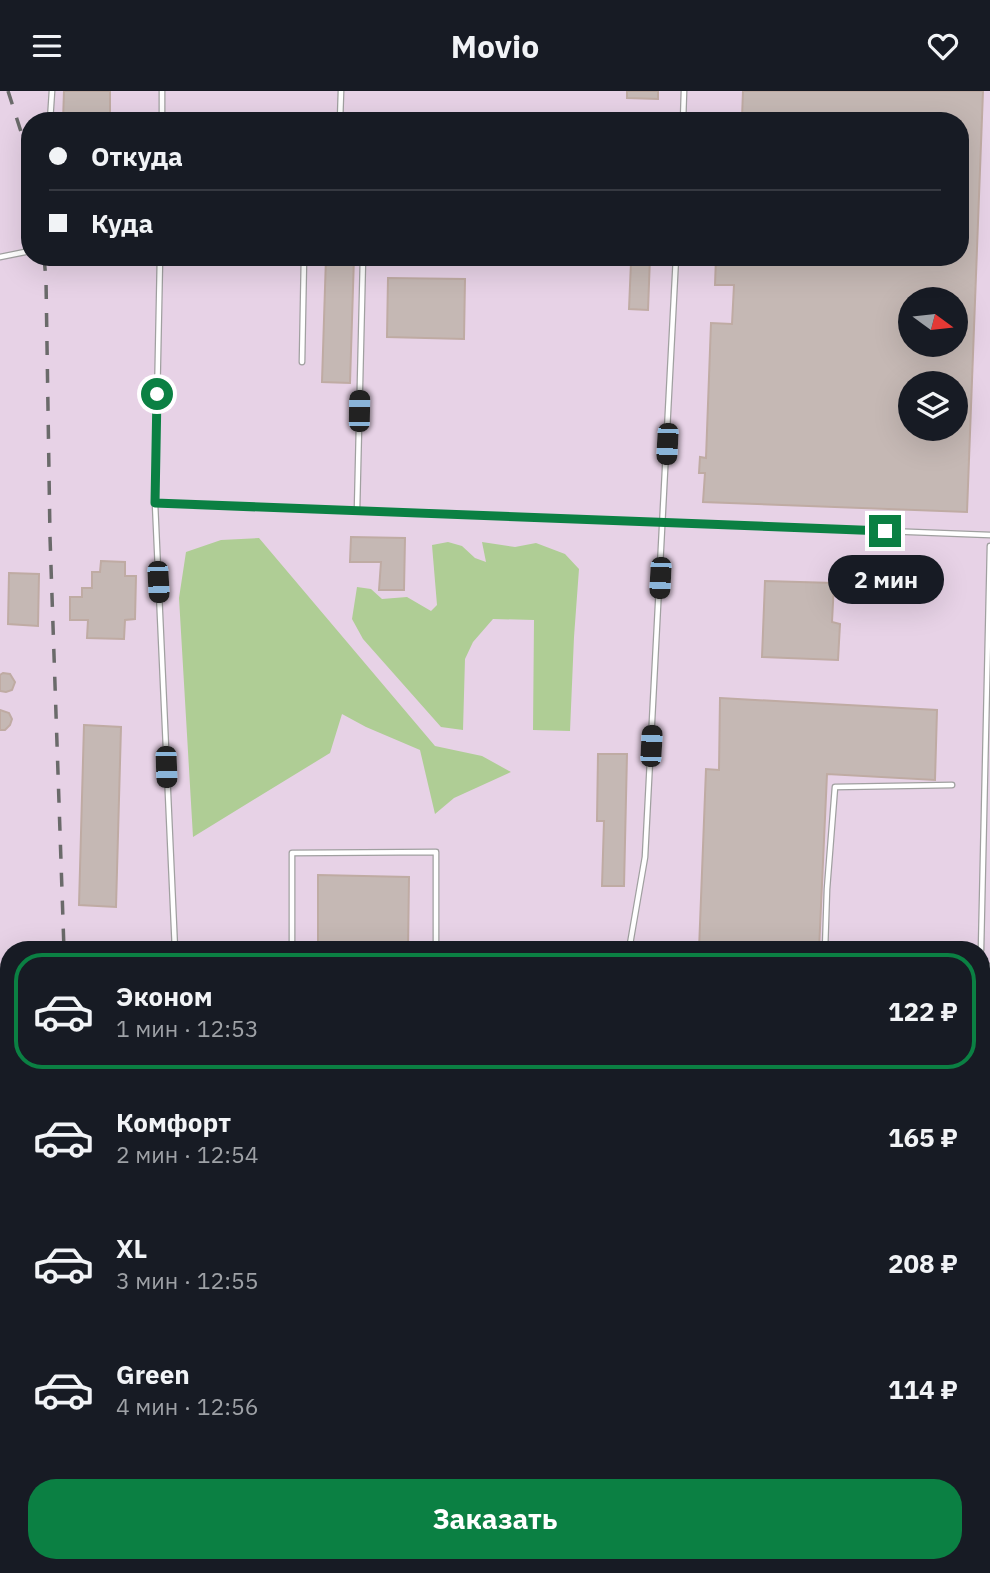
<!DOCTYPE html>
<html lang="ru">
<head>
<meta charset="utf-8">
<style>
  :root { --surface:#171b24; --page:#242831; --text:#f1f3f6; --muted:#9ea1a6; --line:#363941; --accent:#0b8043 }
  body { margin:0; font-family:"IBM Plex Sans",sans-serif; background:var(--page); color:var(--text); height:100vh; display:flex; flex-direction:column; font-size:26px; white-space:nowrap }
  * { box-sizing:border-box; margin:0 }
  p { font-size:23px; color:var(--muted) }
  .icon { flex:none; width:38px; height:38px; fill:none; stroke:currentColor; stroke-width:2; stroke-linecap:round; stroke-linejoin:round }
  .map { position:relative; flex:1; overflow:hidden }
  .side { position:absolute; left:0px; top:850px; width:990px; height:632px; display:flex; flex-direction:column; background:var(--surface); border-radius:28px 28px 0 0; box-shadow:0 7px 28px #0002 }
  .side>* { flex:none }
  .banner { position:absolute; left:21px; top:21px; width:948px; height:154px; border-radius:28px; box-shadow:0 7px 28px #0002; display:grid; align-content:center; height:154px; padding:0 28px; background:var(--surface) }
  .needle { width:46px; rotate:105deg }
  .fabs { position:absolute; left:898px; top:196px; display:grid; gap:14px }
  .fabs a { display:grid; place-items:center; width:70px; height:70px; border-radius:50%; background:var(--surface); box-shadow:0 7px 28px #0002; font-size:35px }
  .end { position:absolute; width:32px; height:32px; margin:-16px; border:9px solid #0b8043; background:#fff; box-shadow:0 0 0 4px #fff }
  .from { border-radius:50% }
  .bubble { position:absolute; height:49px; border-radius:24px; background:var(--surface); box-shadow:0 7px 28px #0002; font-size:23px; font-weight:700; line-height:49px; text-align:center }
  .car { position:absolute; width:21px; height:42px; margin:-21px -10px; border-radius:9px; box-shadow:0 0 5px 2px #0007; background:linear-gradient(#222 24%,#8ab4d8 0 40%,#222 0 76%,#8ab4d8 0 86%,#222 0) }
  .banner b { display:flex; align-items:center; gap:24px; height:66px; font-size:26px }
  .banner b+b { border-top:2px solid var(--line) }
  .banner i { width:18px; height:18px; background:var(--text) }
  ul { padding:12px 0 0; list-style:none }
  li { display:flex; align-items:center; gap:21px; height:116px; margin:0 14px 10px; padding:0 14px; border:4px solid transparent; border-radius:28px }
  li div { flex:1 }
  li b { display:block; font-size:26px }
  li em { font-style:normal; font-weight:700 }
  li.current { border-color:var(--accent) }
  li>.icon { width:63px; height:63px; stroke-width:1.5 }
  .button { display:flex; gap:14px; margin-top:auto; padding:14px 28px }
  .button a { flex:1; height:80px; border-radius:28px; background:var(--accent); color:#fff; font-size:28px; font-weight:700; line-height:80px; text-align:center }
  header { display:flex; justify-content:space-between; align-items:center; height:91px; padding:0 28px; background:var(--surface); font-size:32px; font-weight:700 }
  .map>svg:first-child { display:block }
  .industrial { fill:#e7d2e6; fill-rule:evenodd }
  .forest { fill:#afcd95 }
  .building { fill:#c5b8b4; stroke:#bfaba3; stroke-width:2; fill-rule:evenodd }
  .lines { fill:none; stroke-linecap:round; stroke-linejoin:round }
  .lane-casing { stroke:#a0a0a0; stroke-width:7 }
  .lane { stroke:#fff; stroke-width:4.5 }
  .rail { stroke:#6a6a6a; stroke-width:3.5; stroke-dasharray:14 14; stroke-linecap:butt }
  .route { stroke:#0b8043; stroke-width:9 }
</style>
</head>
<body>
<header><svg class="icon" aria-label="menu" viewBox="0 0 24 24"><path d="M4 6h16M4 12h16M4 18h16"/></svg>Movio<svg class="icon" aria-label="heart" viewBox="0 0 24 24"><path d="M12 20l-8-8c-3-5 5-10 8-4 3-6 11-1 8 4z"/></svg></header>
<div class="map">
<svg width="990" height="1482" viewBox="0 0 990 1482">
  <rect width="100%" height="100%" fill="#ede7e1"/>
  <!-- industrial -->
  <path class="industrial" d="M0,0H990V1482H0ZM30,30H961V166H30ZM910,208H956V254H910ZM910,292H956V338H910ZM9,859H982V1474H9Z"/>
  <!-- forest -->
  <path class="forest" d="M259,447L435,655L482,665L511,681L454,707L435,723L420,659L366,636L342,623L330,662L193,746L179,507L186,461L221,449Z
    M448,451L462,455L475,467L486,471L482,451L515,456L536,452L565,463L579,478L574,546L570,640L533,639L534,529L493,528L473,551L465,568L463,639L441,636L363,548L352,528L357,496L371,498L382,508L407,506L431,520L437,514L432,454Z"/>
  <!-- building -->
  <path class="building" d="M64,0H110V30H63Z
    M627,0H658V8L627,7Z
    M743,0H983L967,421L703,411L705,382H699L700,366L706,367L711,232L732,233L734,194H715L716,166H961V30H721L722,26L742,27ZM910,208H956V254H910ZM910,292H956V338H910Z
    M326,166H354L350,292L322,291Z
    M486,166H525L524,172L486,171Z
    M620,166H650L648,219L629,218L631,171H620Z
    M388,187L465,188L464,248L387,246Z
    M351,446L405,447L404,499H379L381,471H350Z
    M101,470L125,471V485H136L135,528L125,529L124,548L87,547L88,529H70V506H82V497H92V481H100Z
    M9,482L39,483L38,535L8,533Z
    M765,490L834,492L832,531L840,533L838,569L762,566Z
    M3,582L10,583L15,591L12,599L6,601L0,600V584Z
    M720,607L937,619L935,689L827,683L819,859H699L706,678L719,679Z
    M0,619L9,622L12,628L10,634L5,639H0Z
    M84,634L121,636L116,816L79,814Z
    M598,663H627L624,795H602L604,730H597Z
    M318,784L409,786L408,859H318Z
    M83,1474H119L118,1482H83Z
    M278,1474H328V1480L278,1482Z
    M491,1474H538V1482H491Z
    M824,1474H899L898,1482L823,1480Z"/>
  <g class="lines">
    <defs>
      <path id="lane" d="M50,30L52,0
        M162,30V0
        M340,30L341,0
        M683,30L684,0
        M0,166L30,160
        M160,166L155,412L175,859
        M302,271L304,166
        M155,412L990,444
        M357,420L363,166
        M292,859V762L436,761V859
        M629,859L645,766L676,166
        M825,859L827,798L835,696L952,694
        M981,859L990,455
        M982,875H990
        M0,1017L9,1018
        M0,1251L9,1021
        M161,1482L162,1474
        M612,1482V1474"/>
    </defs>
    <!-- lane casing -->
    <use href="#lane" class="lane-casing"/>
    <!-- lane -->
    <use href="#lane" class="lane"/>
    <!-- rail -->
    <path class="rail" d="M8,0L23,47L30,79
      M44,166L46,189L50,446L64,859
      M68,1482L69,1474"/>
  </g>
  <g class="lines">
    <!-- route -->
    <path class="route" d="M157,303L155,412L885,440"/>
  </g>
</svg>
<div class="fabs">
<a><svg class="needle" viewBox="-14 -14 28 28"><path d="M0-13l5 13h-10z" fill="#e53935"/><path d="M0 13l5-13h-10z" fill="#9ea1a6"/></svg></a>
<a><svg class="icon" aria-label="layers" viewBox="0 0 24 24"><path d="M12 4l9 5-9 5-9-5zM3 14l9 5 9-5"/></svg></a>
</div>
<i class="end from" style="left:157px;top:303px"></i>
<i class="end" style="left:885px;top:440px"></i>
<div class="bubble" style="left:828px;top:464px;width:116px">2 мин</div>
<i class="car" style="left:359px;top:320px;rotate:1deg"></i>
<i class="car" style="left:667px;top:353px;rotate:183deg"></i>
<i class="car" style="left:660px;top:487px;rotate:183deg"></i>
<i class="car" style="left:158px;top:491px;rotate:177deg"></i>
<i class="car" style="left:651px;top:655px;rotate:3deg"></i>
<i class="car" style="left:166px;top:676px;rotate:178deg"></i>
<div class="banner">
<b><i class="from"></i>Откуда</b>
<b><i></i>Куда</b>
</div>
<section class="side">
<ul>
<li class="current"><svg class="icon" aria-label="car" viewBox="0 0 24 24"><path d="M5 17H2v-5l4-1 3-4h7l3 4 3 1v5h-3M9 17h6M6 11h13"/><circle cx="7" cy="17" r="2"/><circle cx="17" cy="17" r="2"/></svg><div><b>Эконом</b><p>1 мин · 12:53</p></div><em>122 ₽</em></li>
<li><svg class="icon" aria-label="car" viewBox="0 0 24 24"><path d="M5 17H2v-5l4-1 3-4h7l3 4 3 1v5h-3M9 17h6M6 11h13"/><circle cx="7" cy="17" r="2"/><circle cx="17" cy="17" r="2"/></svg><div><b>Комфорт</b><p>2 мин · 12:54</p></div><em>165 ₽</em></li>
<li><svg class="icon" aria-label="car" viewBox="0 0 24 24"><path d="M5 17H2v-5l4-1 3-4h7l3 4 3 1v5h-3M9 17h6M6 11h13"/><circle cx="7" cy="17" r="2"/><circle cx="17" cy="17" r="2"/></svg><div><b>XL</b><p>3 мин · 12:55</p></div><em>208 ₽</em></li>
<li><svg class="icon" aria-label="car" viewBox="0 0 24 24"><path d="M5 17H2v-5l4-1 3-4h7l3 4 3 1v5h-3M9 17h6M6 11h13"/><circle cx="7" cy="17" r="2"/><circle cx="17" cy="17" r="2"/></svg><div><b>Green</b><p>4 мин · 12:56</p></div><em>114 ₽</em></li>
</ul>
<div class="button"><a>Заказать</a></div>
</section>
</div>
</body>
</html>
